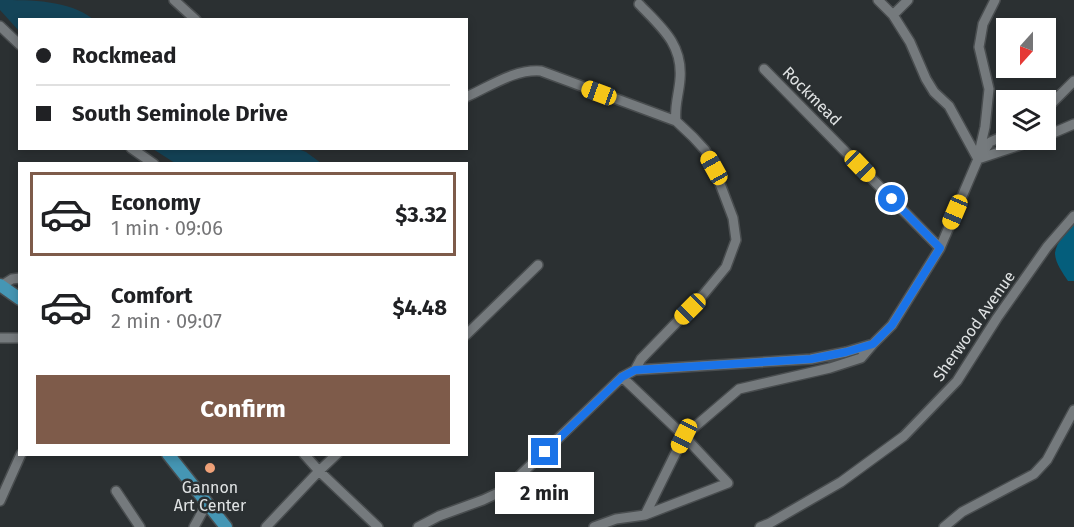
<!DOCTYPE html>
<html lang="en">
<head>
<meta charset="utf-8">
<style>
  :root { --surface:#fff; --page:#f6f6f6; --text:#202124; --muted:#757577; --line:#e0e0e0; --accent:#7e5b4a }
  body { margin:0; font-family:"Fira Sans",sans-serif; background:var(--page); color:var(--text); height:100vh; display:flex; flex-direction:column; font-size:22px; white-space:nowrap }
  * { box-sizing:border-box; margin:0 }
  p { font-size:20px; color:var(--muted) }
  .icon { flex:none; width:33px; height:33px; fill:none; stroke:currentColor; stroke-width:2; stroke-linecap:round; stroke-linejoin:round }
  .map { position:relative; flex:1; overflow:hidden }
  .side { position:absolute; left:18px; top:162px; width:450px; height:294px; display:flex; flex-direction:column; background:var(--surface); border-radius:0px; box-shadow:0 3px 9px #0003 }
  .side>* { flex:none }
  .banner { position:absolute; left:18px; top:18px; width:450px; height:132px; border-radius:0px; box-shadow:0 3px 9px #0003; display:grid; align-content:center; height:132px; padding:0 18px; background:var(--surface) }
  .needle { width:39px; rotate:201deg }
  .buttons { position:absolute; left:996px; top:18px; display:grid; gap:12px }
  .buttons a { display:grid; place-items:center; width:60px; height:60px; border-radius:0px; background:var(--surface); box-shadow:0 3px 9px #0003; font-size:30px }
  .end { position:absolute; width:27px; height:27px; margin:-14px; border:8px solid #1a73e8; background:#fff; box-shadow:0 0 0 3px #fff }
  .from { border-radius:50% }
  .bubble { position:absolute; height:42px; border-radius:0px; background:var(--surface); box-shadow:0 3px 9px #0003; font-size:20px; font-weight:700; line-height:42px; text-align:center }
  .car { position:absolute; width:18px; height:36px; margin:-18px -9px; border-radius:8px; box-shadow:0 0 4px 2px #0007; background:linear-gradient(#f5c518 24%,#345 0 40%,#f5c518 0 76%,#345 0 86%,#f5c518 0) }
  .banner b { display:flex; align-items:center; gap:21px; height:57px; font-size:22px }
  .banner b+b { border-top:2px solid var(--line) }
  .banner i { width:15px; height:15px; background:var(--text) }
  ul { padding:10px 0 0; list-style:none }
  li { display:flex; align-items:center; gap:18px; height:84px; margin:0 12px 9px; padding:0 6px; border:3px solid transparent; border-radius:0px }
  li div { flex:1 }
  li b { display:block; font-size:22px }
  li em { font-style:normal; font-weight:700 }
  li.on { border-color:var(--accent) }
  li>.icon { width:54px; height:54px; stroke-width:1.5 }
  .cta { display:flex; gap:12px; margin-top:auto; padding:12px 18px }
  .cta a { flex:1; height:69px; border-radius:0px; background:var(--accent); color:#fff; font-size:24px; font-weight:700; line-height:69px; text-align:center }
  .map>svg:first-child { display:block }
  .green { fill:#144458 }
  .forest { fill:#045e7c }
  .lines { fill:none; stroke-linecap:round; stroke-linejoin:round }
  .minor-casing { stroke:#494d4f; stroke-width:12 }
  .major-casing { stroke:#494d4f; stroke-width:15 }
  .minor { stroke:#757a7d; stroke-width:9 }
  .major { stroke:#4596b4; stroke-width:12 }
  .route { stroke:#1a73e8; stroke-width:8 }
  .poi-dot { fill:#f0a279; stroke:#2b3032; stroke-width:2 }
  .labels { text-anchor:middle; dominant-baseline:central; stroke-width:5; stroke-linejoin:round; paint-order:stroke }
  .street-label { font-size:16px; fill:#e0e3e4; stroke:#2b3032 }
  .poi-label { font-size:16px; fill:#e0e3e4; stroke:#2b3032 }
</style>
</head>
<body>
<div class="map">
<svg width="1074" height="527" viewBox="0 0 1074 527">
  <rect width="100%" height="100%" fill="#2b3032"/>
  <!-- green -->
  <path class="green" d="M0,0C31,0 69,0 93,19L20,20L19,31L0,10Z
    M153,149H298L306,152L321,163H175Z"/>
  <!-- forest -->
  <path class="forest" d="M1074,224V281H1068C1063,273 1055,263 1055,253C1056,243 1067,230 1074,224Z"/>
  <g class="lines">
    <defs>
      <path id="minor" d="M174,0L196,20
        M878,0L893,15L910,42L926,79L934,92L949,106L978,159
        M639,4C661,27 683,44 680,79C679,94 674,107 676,121
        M893,15L908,0
        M0,26L20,45
        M764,69L940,248
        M466,97C491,86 514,69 541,71L676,121L693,137L705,150L714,168L733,218L736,240L726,267L703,295L641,359L635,370
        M1046,109L1074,81
        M1046,136L1074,124
        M131,148L154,164
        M979,153L985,127L989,89L979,47L983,24L995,0
        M978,159L1035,140
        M1,286L12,279L20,278
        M466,335L538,265
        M0,338H20
        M622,377L684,436L728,483L645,515
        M304,454L319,471L378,527
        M116,491L140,527
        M0,501L21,454
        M194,527L207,503
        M266,527L319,471L337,454
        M418,527L439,516L483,500L498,493L512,483L622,377L635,370L811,359L846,352L873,344L892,325L940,248L978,159L990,142L1006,135
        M594,527L616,519L645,515L684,436L739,389L830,368L861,358L873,344
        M760,527L770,523L841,482L904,436L957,381L997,318L1047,247L1074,216
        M944,527L962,512L1034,474L1047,460L1074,410"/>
      <path id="major" d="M0,285L20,299
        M168,454L226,527"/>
    </defs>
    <!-- minor casing -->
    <use href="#minor" class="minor-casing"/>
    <!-- major casing -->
    <use href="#major" class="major-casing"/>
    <!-- minor -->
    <use href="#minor" class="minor"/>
    <!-- major -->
    <use href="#major" class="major"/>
  </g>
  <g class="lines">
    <!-- route -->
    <path class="route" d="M545,452L622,377L635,370L811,359L846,352L873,344L892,325L940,248L892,199"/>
  </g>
  <!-- markers -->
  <circle class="poi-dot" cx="210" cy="468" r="6"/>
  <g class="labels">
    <!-- street labels -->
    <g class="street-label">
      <text transform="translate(812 96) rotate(45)">Rockmead</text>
      <text transform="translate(974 326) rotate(-55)">Sherwood Avenue</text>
    </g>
    <!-- poi labels -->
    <g class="poi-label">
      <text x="210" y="487">Gannon<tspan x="210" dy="18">Art Center</tspan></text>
    </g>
  </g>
</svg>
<div class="buttons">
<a><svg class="needle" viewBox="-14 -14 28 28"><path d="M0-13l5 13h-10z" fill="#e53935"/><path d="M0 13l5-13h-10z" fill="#757577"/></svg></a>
<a><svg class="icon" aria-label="layers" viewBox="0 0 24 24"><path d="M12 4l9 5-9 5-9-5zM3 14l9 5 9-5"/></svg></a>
</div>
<i class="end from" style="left:892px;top:199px"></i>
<i class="end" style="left:545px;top:452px"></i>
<div class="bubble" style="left:495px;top:472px;width:99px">2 min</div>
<i class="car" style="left:599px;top:93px;rotate:290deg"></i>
<i class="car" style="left:860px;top:166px;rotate:136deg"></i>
<i class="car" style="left:714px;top:168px;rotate:331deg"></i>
<i class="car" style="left:955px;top:212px;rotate:203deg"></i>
<i class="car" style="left:690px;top:309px;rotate:225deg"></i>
<i class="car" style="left:684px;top:436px;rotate:206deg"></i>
<div class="banner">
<b><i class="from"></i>Rockmead</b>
<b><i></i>South Seminole Drive</b>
</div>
<section class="side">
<ul>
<li class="on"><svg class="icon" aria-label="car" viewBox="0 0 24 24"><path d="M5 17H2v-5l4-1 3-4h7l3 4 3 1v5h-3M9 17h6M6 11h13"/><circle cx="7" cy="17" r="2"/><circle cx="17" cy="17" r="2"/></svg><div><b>Economy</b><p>1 min · 09:06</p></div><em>$3.32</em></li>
<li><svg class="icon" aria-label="car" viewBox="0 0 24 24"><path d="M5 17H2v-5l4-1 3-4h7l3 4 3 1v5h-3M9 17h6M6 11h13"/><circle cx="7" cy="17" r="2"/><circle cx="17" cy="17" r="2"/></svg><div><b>Comfort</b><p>2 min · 09:07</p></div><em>$4.48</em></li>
</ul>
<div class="cta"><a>Confirm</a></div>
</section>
</div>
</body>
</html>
